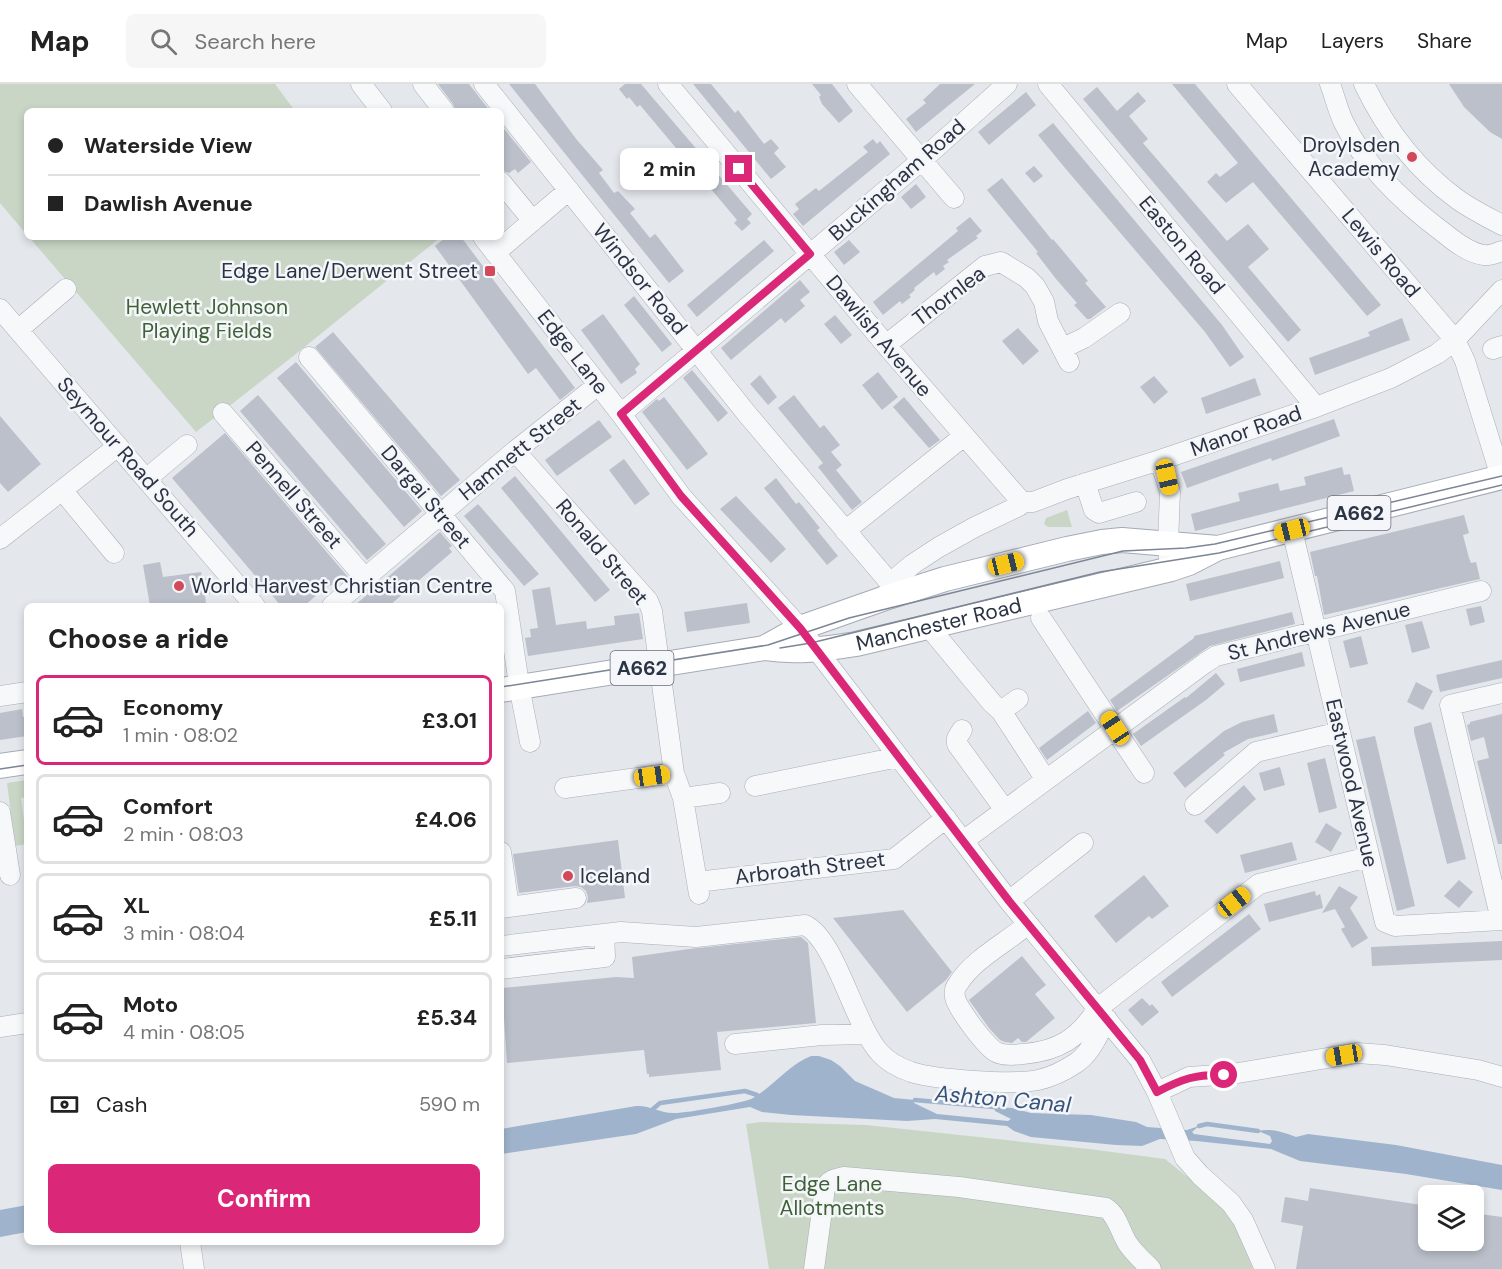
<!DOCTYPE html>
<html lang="en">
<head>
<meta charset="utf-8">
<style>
  :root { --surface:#fff; --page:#f6f6f6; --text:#222; --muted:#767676; --line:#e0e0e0; --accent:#db2777 }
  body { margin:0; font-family:"DM Sans",sans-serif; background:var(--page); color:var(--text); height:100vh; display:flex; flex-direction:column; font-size:22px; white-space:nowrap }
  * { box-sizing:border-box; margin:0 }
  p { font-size:20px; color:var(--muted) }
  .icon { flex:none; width:33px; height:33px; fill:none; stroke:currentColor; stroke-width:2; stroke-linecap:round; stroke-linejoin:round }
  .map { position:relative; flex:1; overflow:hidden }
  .details { position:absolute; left:24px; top:519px; width:480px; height:642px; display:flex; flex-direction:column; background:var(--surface); border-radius:9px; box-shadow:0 3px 9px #0003 }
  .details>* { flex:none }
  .hud { position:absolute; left:24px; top:24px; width:480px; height:132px; border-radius:9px; box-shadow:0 3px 9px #0003; display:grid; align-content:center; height:132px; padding:0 24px; background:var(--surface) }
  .controls { position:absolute; left:1418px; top:1101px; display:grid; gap:12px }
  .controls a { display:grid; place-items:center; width:66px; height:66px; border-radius:9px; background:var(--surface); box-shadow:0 3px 9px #0003; font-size:30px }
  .end { position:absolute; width:27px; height:27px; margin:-14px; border:8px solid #db2777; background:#fff; box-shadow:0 0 0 3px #fff }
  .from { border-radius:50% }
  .bubble { position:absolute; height:42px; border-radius:9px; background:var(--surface); box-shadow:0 3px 9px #0003; font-size:20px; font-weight:700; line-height:42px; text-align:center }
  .car { position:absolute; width:18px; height:36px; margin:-18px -9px; border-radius:8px; box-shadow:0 0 4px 2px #0007; background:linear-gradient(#f5c518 24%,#345 0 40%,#f5c518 0 76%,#345 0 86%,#f5c518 0) }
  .hud b { display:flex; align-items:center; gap:21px; height:57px; font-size:22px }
  .hud b+b { border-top:2px solid var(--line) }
  .hud i { width:15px; height:15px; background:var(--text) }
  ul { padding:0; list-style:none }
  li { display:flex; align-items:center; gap:18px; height:90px; margin:0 12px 9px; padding:0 12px; border:3px solid var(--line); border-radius:9px }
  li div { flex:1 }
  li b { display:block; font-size:22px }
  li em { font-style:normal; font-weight:700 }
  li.active { border-color:var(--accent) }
  li>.icon { width:54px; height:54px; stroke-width:1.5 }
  h2 { padding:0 24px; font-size:27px; line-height:72px }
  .pay { display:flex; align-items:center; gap:15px; height:66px; padding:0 24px; font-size:22px }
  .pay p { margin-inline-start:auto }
  .cta { display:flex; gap:12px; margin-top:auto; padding:12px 24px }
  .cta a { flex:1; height:69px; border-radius:9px; background:var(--accent); color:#fff; font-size:24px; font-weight:700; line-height:69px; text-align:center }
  header { display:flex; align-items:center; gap:36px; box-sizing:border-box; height:84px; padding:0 30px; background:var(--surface); border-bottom:2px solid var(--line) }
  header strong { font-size:28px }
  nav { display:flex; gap:33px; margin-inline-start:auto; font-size:21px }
  .search { width:420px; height:54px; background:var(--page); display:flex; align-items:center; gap:15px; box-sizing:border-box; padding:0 21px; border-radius:9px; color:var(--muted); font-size:22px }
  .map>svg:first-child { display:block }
  .green { fill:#c9d6c5 }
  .water { fill:#9fb4cc }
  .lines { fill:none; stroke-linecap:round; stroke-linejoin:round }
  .stream { stroke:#9fb4cc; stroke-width:4.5 }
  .building { fill:#bbc0ca }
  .minor-casing { stroke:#a9aeb7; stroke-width:21 }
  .major-casing { stroke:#a3abb8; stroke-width:26 }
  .minor { stroke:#f7f8fa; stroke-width:20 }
  .major { stroke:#fff; stroke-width:24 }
  .tram { stroke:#7d8696; stroke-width:1.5 }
  .route { stroke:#db2777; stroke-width:8 }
  .poi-dot { fill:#d1495b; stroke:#f4f6f9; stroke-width:2 }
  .labels { text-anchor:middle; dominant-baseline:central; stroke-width:5; stroke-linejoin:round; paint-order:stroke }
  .shield { fill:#f4f6f9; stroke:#676e7b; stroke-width:1.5 }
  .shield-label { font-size:20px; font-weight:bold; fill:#2b3445 }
  .poi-label { font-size:21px; fill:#2b3445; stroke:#f4f6f9; text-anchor:end }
  .street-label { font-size:21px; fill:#2b3445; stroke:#f4f6f9 }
  .park-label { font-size:21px; fill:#3f6138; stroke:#f4f6f9 }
  .water-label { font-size:22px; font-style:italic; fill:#34527a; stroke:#f4f6f9 }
</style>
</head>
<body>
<header>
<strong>Map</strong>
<div class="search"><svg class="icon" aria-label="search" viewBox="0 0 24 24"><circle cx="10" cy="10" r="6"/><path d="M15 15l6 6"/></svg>Search here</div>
<nav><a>Map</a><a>Layers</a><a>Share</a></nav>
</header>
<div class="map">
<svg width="1502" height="1185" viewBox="0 0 1502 1185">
  <rect width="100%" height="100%" fill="#e4e7ec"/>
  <!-- green -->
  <path class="green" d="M0,0H275L295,27H27V151L0,119Z
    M29,153H441L292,273L196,348Z
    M1067,426L1072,443H1048L1044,440L1046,434Z
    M27,696V713L21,714L27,760L15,762L7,699Z
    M761,1038L866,1041L1089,1065L1165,1075L1226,1124L1238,1146L1253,1185H769L746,1040Z"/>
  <!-- water -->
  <path class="water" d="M811,972H819L831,976L840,982L855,997L894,1014L915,1016L914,1019L937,1030L1008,1037L1011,1035L995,1027L994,1023L1012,1024L1031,1029L1091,1031L1136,1038L1147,1043L1187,1046L1199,1042L1192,1048L1194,1050L1270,1060L1272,1057L1270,1052L1258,1047C1271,1044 1283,1048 1296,1053L1308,1050L1396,1061L1502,1081V1106L1406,1090L1300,1077L1271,1065L1196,1057L1160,1055L1142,1062L1116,1061L1031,1053L1014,1047L1007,1042L935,1035L907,1037L791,1031L762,1028L750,1023L676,1035L636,1050L501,1070V1045L636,1022C649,1021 660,1029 673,1029C683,1030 742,1019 751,1015C773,1003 788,981 811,972Z
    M27,1121V1148L0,1153V1126Z"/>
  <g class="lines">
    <!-- stream -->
    <path class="stream" d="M915,1016L994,1023
      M653,1025L660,1019L745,1007L757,1011
      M1199,1042L1207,1040L1258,1047"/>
  </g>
  <!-- building -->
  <path class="building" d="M438,0H469L490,27H456L453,20Z
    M509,0H535L577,56L603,86L599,89L614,109L618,107L635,125L630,129L650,154L655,150L657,152L684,187L669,199Z
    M625,0H641L752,130L747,135L751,139L742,147L734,139L737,136L700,92L696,96L687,86L672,67L676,64L640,21L637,23L629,13L627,15L619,5Z
    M693,0H711L735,29L738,26L764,60L771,55L779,64L774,69L786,83L771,95Z
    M812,0H832L853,27L839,39L822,20L819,13L821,11Z
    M940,0H975L916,48L906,35L926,19L923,16Z
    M1172,0H1195L1381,221L1367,232L1253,98L1226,119L1207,98L1216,89L1220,93L1238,79Z
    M1449,0H1502V55L1490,48L1464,23Z
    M1097,3L1117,27L1138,8L1146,17L1129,32L1148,55L1143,59L1227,157L1248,140L1269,165L1248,183L1301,246L1288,258L1083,15Z
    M1026,8L1036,21L989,61L978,48Z
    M1053,39L1222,241L1244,273L1230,283L1205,248L1065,84L1038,51Z
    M501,41L531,78L518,89L515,85L509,89L501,86Z
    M873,55L877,60L880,57L890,70L803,142L793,130L799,125L795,120L816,104L819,107L868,68L863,63Z
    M1034,82L1043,92L1034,99L1025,89Z
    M1002,94L1052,156L1053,155L1088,197L1085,199L1106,223L1090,235H1087L1074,221L1077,219L1056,195L1036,169L1038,168L987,106Z
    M916,100L926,113L911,125L901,113Z
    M970,133L982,147L976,152L978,154L947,176L949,178L943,182L945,185L936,192L934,188L914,204L915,206L909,211L911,213L902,220L900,217L883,231L873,218L958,147L956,144Z
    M446,153H461L575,304L560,316L536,284L528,290L435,162Z
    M764,156L774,167L697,233L687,221Z
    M849,156L860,168L844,181L834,168Z
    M800,196L810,208L800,216L805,222L785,239L781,234L731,276L721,264Z
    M634,212L672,260L662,268L624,221Z
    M603,230L640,280L635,285L637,289L621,300L581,246Z
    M835,231L852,251L841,260L824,240Z
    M1402,234L1410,256L1315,291L1309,274L1370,252L1368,248Z
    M1018,244L1039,267L1023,281L1002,257Z
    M333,248L460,396L441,412L315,263Z
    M296,278L422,427L404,443L277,294Z
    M692,286L728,329L718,338L683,294Z
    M878,288L898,313L882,326L862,301Z
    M760,291L777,313L768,321L750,300Z
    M1154,292L1168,308L1154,320L1140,303Z
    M1255,294L1261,311L1206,330L1201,314Z
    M258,311L386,460L367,476L240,327Z
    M794,311L820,344L824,341L840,361L831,368L842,381L836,386L862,418L852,426L818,383L823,379L778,324Z
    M664,313L708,370L687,386L642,328L657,315L659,317Z
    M904,313L940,356L929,364L893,323Z
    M0,332L41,380L8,408L0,399Z
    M1334,335L1340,352L1272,377L1271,374L1187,404L1181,388Z
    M599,336L612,353L557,392L545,376Z
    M225,349L348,493L334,504L332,501L326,503L304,522H281L172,394Z
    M624,375L650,410L635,421L609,386Z
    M1342,383L1344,391L1350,390L1354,407L1195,447L1191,430L1240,417L1238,409L1278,399L1280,407L1306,401L1304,393Z
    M515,392L610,506L595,518L501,404Z
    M776,394L796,420L799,418L820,444L817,446L838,472L827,481L764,404Z
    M736,412L786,465L771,479L720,425Z
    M478,420L539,490L524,502L464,432Z
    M1464,431L1469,449L1463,451L1469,474L1471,479L1476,478L1480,495L1324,531L1317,492H1315L1310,468Z
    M440,448L452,462L449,464L452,468L397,515L389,522H354Z
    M1280,477L1284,494L1190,517L1186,500Z
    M160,478L163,493L201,488L202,495L208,494L210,504V510L205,511L206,520L192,522H150L143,481Z
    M550,503L556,541L586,537L587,545L615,541L614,532L639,529L643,555L528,572L525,554L531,553L530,545L538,544L532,506Z
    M747,519L750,539L687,548L684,528Z
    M1481,522L1485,538L1470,542L1466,525Z
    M1292,528L1295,540L1210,562L1117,627L1110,616L1194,554V552Z
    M1422,537L1430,564L1412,569L1405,541Z
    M1361,552L1368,580L1350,584L1343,557Z
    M1302,568L1305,582L1240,598L1237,585Z
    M1502,576V594L1440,608L1436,591Z
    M1216,589L1225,600L1206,616L1141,662L1133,650L1185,613L1186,614Z
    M1416,598L1433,607L1423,626L1407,618Z
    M22,625L23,633L27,632V652L0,656V629Z
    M1088,627L1096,639L1047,676L1039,664Z
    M1274,630L1278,648L1248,655L1223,669L1225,671L1185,704L1173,689L1224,647L1242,638Z
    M1502,630V760H1498L1477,677L1489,674L1484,653L1471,657L1467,641L1470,640V638Z
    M1431,638L1466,775L1447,780L1414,648V643Z
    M1375,652L1415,822L1397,827L1356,656Z
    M1325,674L1337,724L1319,729L1307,679Z
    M1280,683L1285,701L1264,707L1259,689Z
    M1244,701L1256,715L1217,750L1204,737Z
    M1326,739L1342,749L1331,768L1315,758Z
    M618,756L625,814L587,819L588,813L586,807L581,803L575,802L519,809L513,770Z
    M1292,758L1297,776L1245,789L1240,771Z
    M1144,791L1169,822L1152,835L1149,832L1116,859L1094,832Z
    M1459,796L1473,808L1459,824L1444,812Z
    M1339,802L1358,813L1350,824L1368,854L1352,864L1341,845L1345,843L1335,825L1322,829Z
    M1315,807L1316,812L1320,810L1323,824L1269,838L1264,820Z
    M903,826L952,888L946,896L907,928L833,834Z
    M1249,830L1261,845L1172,913L1161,898Z
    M801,853L808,859L816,939L717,948L721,986L649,993V990H647L644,966L507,979L502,904L616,893L634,894L632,873L689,865Z
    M1502,857V876L1372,882L1371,863Z
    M1022,872L1046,901L1035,910L1055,934L1026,958H1022L1018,954L1012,959L1005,958L1000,956L989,944L969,916Z
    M1142,914L1150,922L1152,920L1159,928L1142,942L1128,926Z
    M1310,1104L1428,1122V1156H1473V1129L1502,1133V1185H1296L1303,1142L1281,1138L1285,1113L1308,1117Z"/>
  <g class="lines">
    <defs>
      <path id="minor" d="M361,0L382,27
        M423,0L444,27
        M484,0L747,330L890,499
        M668,0L886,261L1020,416L1023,418
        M857,0L954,114
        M1048,0L1316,323
        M1237,0L1455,256L1465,277L1501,393
        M1330,0C1335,13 1338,27 1344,39C1366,84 1405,120 1444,149C1455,158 1469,169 1484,171C1490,172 1496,169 1502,167
        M1364,0C1386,46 1416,85 1457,115C1471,125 1487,133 1502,141
        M501,98L533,137
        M483,153L621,330L681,412L800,544L1009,817L1140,976L1157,1008L1185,1074L1200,1091L1231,1119L1243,1136L1265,1185
        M495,169L569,106
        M0,225L255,522
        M18,246L66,205
        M886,261L985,182L1001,178L1027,194L1035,202L1044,218L1048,237L1069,278
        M1063,264L1084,254L1120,229
        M1493,265L1502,262
        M309,273L505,507L520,607L530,658
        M223,329L365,494
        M621,330L922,76L1007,0
        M515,367L648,517L652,527L674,689L683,714L699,810
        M1160,376L1170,408L1168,460L1169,474
        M146,395L187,361
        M1085,399L1094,426L1099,429L1136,418
        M62,406L114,469
        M1292,446L1385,838L1395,842L1502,836
        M845,447L964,352
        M0,455L118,362
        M888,513L890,499L913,480L939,463L975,443L1019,422L1023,418H1033L1067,405L1160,376L1316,323L1391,294L1437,270L1455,256L1502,206
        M332,522L515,367L598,301
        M1041,534L1144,689
        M929,543L992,619L1001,627
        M0,612L27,608
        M1018,615L1001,627L1046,696
        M962,646L957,654V660L1005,726
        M755,702L899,673
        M565,704L674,689
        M683,714L720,709
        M1195,721L1256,668L1340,648
        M0,728L10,791
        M963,757L1205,579L1216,572L1481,507
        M501,768L509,823
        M697,798L894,775L946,734
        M1009,817L1083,759
        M501,824L576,814
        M1501,836L1450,621L1502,609
        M1028,840C1007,858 972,876 958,900C955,903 954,909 955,913C956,923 987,964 996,968C1004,972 1014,971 1023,970C1059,967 1079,954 1098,924L1259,800L1369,773
        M501,862L621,848L696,853L805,841C836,856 853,939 880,969C888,978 900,984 911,988C936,996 1013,1001 1038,996C1052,993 1064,987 1076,979C1091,969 1098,950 1107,935
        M501,885L605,873L604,850
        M0,943L27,939
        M735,960L822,951L866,950
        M1157,1008L1189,993L1232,990L1357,969L1385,971L1478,986L1502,993
        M190,1158L194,1185
        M814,1185L825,1104C829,1096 835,1095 844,1093L959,1103L1106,1124C1118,1132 1120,1148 1128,1160C1134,1169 1143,1177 1151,1185"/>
      <g id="major">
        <path d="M764,564L800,544L888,513L945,495L1067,465L1102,458L1122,456L1218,464"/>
        <path id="s1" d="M501,606L764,564C796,569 825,565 856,560L1171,485L1189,479L1218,464L1502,393"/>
        <path d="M0,682L27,678"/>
      </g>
    </defs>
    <!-- minor casing -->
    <use href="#minor" class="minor-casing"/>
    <!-- major casing -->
    <use href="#major" class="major-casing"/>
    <!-- minor -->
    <use href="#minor" class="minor"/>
    <!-- major -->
    <use href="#major" class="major"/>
    <!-- tram -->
    <path class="tram" d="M780,564L811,559L1100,488L1219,469L1502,401
      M501,603L768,561L849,534L1123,467L1186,464L1215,460L1502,392
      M0,685L27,681"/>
  </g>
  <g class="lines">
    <!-- route -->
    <path class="route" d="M739,85L810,170L621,330L681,412L800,544L1009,817L1140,976L1157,1008C1182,995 1196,990 1224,991"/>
  </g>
  <!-- markers -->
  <g class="poi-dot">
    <circle cx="1412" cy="73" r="6"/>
    <rect x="484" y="181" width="12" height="12" rx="3"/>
    <circle cx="179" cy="502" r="6"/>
    <circle cx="568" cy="792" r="6"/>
  </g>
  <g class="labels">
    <!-- shield labels -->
    <g class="shield">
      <rect x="1327.5" y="412" width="63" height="34" rx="4.5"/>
      <rect x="610.5" y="567" width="63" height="34" rx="4.5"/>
    </g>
    <g class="shield-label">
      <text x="1359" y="429">A662</text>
      <text x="642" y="584">A662</text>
    </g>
    <!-- poi labels -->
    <g class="poi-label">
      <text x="1400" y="61">Droylsden<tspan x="1400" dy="24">Academy</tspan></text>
      <text x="478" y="187">Edge Lane/Derwent Street</text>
      <text x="191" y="502" text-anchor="start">World Harvest Christian Centre</text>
      <text x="580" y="792" text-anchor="start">Iceland</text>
    </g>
    <!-- street labels -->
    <g class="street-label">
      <text transform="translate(897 96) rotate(-41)">Buckingham Road</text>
      <text transform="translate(1182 161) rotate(50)">Easton Road</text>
      <text transform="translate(1381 169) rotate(50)">Lewis Road</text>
      <text transform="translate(640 195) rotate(51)">Windsor Road</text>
      <text transform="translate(949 212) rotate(-37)">Thornlea</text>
      <text transform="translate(879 252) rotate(50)">Dawlish Avenue</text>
      <text transform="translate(573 268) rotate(52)">Edge Lane</text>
      <text transform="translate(1246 347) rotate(-19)">Manor Road</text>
      <text transform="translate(520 365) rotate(-39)">Hamnett Street</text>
      <text transform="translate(128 373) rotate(49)">Seymour Road South</text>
      <text transform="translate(294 411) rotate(49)">Pennell Street</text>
      <text transform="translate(426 413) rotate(50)">Dargai Street</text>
      <text transform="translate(602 468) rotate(50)">Ronald Street</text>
      <text stroke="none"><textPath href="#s1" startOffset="444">Manchester Road</textPath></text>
      <text transform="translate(1319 547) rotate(-14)">St Andrews Avenue</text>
      <text transform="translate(1352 699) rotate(77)">Eastwood Avenue</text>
      <text transform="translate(810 784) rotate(-7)">Arbroath Street</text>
    </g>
    <!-- park labels -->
    <g class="park-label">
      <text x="207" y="223">Hewlett Johnson<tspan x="207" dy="24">Playing Fields</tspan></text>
      <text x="832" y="1100">Edge Lane<tspan x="832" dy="24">Allotments</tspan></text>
    </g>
    <!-- water labels -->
    <g class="water-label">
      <text transform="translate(1003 1015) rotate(5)">Ashton Canal</text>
    </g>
  </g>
</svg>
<div class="controls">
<a><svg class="icon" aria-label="layers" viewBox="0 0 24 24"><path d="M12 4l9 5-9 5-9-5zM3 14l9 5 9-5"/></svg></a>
</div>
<i class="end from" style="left:1224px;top:991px"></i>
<i class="end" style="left:739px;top:85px"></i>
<div class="bubble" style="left:620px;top:64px;width:99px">2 min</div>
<i class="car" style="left:1167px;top:393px;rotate:167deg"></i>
<i class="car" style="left:1292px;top:446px;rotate:256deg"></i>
<i class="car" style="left:1006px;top:480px;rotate:76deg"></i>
<i class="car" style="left:1115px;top:644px;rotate:326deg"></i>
<i class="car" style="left:652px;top:692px;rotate:82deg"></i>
<i class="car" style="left:1234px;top:818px;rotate:52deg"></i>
<i class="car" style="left:1344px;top:971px;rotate:260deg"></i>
<div class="hud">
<b><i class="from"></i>Waterside View</b>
<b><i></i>Dawlish Avenue</b>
</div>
<section class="details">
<h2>Choose a ride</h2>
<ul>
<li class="active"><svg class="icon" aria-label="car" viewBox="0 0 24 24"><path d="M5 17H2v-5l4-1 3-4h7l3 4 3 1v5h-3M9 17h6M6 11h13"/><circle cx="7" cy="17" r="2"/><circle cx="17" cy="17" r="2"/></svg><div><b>Economy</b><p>1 min · 08:02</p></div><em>£3.01</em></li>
<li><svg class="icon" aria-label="car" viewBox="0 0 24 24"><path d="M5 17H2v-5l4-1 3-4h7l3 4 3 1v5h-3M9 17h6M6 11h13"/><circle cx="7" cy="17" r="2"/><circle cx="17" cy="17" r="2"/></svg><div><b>Comfort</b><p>2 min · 08:03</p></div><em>£4.06</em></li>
<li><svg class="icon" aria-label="car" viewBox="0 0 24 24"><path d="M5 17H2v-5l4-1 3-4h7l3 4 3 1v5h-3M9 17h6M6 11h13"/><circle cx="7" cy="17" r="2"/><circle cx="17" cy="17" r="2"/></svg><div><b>XL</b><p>3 min · 08:04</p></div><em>£5.11</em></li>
<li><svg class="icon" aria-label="car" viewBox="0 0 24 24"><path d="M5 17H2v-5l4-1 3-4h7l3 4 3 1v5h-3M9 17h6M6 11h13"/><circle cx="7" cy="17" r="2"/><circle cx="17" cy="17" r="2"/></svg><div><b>Moto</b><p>4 min · 08:05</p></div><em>£5.34</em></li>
</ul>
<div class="pay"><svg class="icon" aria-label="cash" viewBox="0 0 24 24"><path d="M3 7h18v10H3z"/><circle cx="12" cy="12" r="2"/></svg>Cash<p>590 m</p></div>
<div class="cta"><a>Confirm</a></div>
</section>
</div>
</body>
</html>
